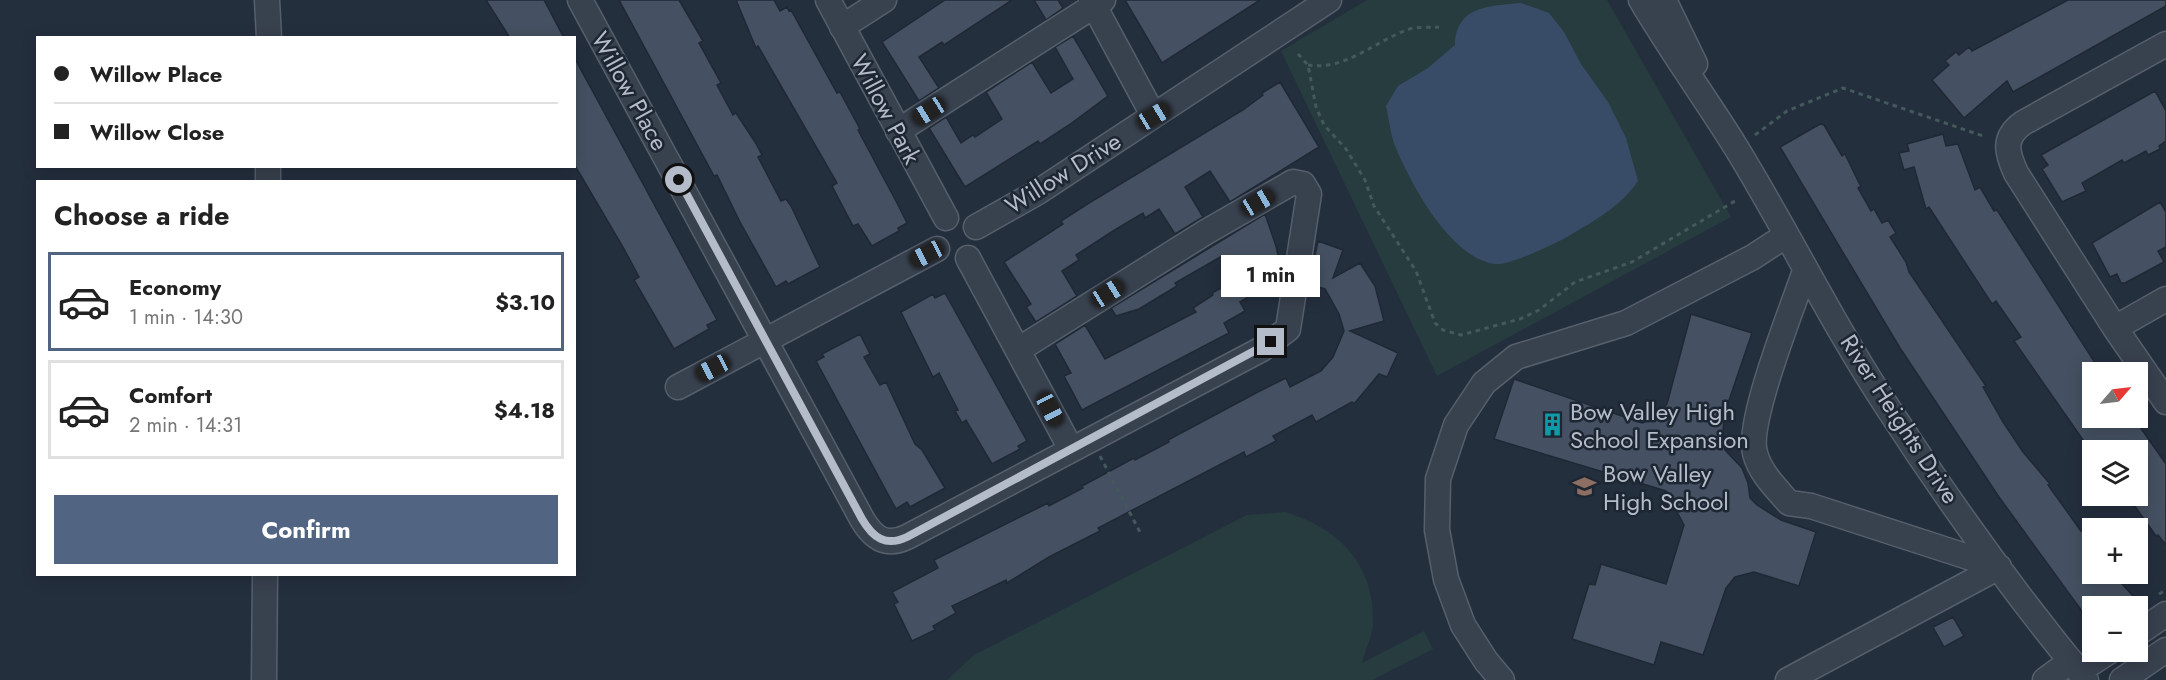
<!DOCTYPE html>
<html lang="en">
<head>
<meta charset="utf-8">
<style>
  :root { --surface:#fff; --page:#f2f2f2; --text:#222; --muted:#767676; --line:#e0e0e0; --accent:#516482 }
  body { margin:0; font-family:Jost,sans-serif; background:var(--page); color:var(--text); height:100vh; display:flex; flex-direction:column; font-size:22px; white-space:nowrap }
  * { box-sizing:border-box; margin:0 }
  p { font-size:20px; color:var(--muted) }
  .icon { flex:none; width:33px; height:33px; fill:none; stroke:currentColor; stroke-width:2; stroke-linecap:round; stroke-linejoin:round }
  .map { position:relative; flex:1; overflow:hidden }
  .drawer { position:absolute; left:36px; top:180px; width:540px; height:396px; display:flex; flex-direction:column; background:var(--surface); border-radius:0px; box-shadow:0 3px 15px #0003 }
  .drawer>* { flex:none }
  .hud { position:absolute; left:36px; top:36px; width:540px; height:132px; border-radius:0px; box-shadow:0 3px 15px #0003; display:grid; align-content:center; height:132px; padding:0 18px; background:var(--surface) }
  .needle { width:39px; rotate:62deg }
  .controls { position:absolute; left:2082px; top:362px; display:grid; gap:12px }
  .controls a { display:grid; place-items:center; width:66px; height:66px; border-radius:0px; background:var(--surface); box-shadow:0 3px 15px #0003; font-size:30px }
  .end { position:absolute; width:27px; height:27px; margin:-14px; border:8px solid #b4bcc9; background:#111; box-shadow:0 0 0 3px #111 }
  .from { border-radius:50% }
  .bubble { position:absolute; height:42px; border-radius:0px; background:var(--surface); box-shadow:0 3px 15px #0003; font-size:20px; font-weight:700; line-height:42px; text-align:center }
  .car { position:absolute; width:18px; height:36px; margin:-18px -9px; border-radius:8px; box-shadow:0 0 4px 2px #0007; background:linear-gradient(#222 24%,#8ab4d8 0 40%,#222 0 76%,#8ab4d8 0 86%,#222 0) }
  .hud b { display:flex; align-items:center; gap:21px; height:57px; font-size:22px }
  .hud b+b { border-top:2px solid var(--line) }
  .hud i { width:15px; height:15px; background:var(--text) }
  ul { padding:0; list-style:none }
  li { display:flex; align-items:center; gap:18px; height:99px; margin:0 12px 9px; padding:0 6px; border:3px solid var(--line); border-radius:0px }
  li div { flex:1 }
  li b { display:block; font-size:22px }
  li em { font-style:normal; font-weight:700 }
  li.current { border-color:var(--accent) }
  li>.icon { width:54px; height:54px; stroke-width:1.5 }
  h2 { padding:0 18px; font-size:27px; line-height:72px }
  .primary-button { display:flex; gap:12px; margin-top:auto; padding:12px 18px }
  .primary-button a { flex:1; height:69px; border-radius:0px; background:var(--accent); color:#fff; font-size:24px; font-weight:700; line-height:69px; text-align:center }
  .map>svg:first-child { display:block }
  .green { fill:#263c3f }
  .water { fill:#394c67 }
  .building { fill:#455162; stroke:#1f2835; stroke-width:1.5 }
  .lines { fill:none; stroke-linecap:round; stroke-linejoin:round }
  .minor-casing { stroke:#565f6c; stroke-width:27 }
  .path { stroke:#44595c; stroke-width:3; stroke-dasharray:4.5 4.5; stroke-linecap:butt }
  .minor { stroke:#38414e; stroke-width:24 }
  .route { stroke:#b4bcc9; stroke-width:8 }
  .labels { text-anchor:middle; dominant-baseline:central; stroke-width:5; stroke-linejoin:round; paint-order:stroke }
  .street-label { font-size:24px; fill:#b4bcc9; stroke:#1d2633 }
  .poi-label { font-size:24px; fill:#b4bcc9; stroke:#1d2633; text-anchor:start }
</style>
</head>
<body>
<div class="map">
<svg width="2166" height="680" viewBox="0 0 2166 680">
  <rect width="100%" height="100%" fill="#242f3e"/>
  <!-- green -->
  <path class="green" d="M1367,0H1607L1731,217L1437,376L1281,51Z
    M1285,512C1339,528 1374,564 1373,622C1373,635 1365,650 1362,663L1424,631L1433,649L1372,680H947L974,655L1247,515Z"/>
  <!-- water -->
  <path class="water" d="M1521,3L1549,13L1564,32L1581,64L1608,102L1626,138L1638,181C1620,207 1594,221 1567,237C1554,244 1509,266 1495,264C1450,258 1411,184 1395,146C1390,133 1389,119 1386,106L1398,86L1428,68L1455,45C1456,6 1489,6 1521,3Z"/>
  <!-- building -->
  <path class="building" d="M486,0H544L564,38H510Z
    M619,0H679L703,41L699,43L721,83L717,85L733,115L736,113L755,142L762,155L758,157L781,201L786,199L791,206L820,267L788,284L786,281L776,287L740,222L717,175L714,176Z
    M736,0H774L780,11L787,7L789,11L791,10L837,93L840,92L860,129L858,130L897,203L907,223L898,228L899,231L872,246L858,224L853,226L832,186L837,183L758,46L756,48Z
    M945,0H1012L944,45L942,42L919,57L939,88L919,101L882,42Z
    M1034,0H1058L1063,8L1046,20Z
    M1125,0H1260L1162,63Z
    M2068,0H2166V6L2013,92L2007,81L1964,118L1932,80L1949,65L1945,61L1956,52L1959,55L1969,47L1972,51Z
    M1073,36L1108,96L1069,125L1040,144L1038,141L965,187L929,128L946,117L961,143L973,135L975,137L1002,119L986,92L1032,62L1051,93L1073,79L1055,47Z
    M574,57L717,320L707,325L709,329L674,349L634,280L639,277L623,247L574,164Z
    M1280,82L1319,147L1230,202L1210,171L1185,187L1203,217L1175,234L1159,209L1145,218L1143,213L1113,231L1076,255L1079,260L1062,271L1077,296L1036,322L1026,307L1031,304L1004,262L1063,224L1061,221L1089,203L1243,110L1263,95L1262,93Z
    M2155,91L2166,111V141L2159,146L2160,149L2148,155L2146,151L2124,163L2122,160L2082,183L2086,191L2062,202L2042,169L2048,165L2041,155Z
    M1820,124L1824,125L1842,156L1845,154L1859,183L1861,186L1858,188L1871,211L1874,209L1882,223L1888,220L1896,233L1890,237L1906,262L1909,272L1986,386L1983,387L2003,422L2023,452L2050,484L2048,485L2081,531L2083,529L2092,541L2086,545L2092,554V573H2112L2134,597L2122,606H2092V625L1999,497L1900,348L1780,147Z
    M1943,134L1946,146L1958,144L1975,190L1980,187L1994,211L1997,210L2101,372H2092V417H2133L2166,464V545L2158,535L2156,536L2127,495H2138V450H2090L2014,341L2021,337L1996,301L1992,304L1929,207L1926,209L1914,167L1904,170L1899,153L1909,151L1907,144Z
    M2160,202L2166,212V247L2158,251L2164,262L2125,283H2121L2117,274L2110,277L2092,243Z
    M1265,214L1276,246L1282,273L1281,280L1272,282L1240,302L1245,311L1224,323L1229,333L1082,410L1064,376L1071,373L1055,344L1085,325L1105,359L1196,312L1193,308L1213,295L1212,293L1236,280L1222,256L1175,283L1177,286L1139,309L1116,316L1111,308Z
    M1318,241L1343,250L1333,278L1360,263L1375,286L1384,321L1350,331L1398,353L1387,377L1379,374L1354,404L1352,402L1316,422L1312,415L1273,436L1276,441L1259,450L1246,457L1244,452L1098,528L1100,531L1049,557L1007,583L1006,580L952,606L956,613L933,626L935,630L912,641L894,604L898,602L892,592L938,568L934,560L1048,503L1049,506L1083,488L1082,486L1134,458L1135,460L1169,442L1168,440L1256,393L1286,378L1290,387L1321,371L1333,357L1344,331L1339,314L1325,289L1309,284Z
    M945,293L1027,441L1018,446L1020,449L992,464L966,420L962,423L955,411L958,410L939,373L933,377L901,312L933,294L935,298Z
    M1691,314L1752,333L1725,412L1723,430L1725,450L1742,468L1748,483L1750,498L1757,505L1781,520L1816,532L1799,586L1754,572L1735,577L1726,588L1703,655L1661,642L1654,665L1572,639L1589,584L1595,585L1601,564L1666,584L1684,525L1666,491L1494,439L1514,379L1642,423L1656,418L1667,404Z
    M860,334L870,354L864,357L880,385L886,382L915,444L922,450L945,488L910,507L907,502L896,509L816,361L824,357L822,354Z
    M1953,617L1964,636L1944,647L1933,627Z"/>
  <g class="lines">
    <defs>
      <path id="minor" d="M267,0L269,38
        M580,0L862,519C873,538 886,547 907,537L1262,349L1288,329L1309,194L1303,184L1293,182L1206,232L1018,350
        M828,0L946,218
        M1091,0L1153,115
        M1641,0C1671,51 1706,99 1737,149C1789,234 1833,325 1888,408C1949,502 2015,594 2086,680
        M1664,0L1695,64
        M842,27L884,0
        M2166,44L2023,123C2002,138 2007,153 2016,173L2115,328L2166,402
        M898,131L1103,0
        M268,182V166
        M976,227L1038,192L1329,0
        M968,258L1071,449
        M1805,271C1793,306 1746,423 1755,453C1760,473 1776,488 1789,503L1811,506L1999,567
        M2115,328L2166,299
        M678,387L937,249
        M2138,633L2166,614
        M2079,671L2110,651
        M264,680L265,574
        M1502,680L1486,661L1463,625L1446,579L1437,530L1438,479L1456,425L1484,383L1516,357L1626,323L1753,257L1785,236
        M1788,680L1999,567
        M2045,680L2071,661
        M2122,680L2166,650"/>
    </defs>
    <!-- minor casing -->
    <use href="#minor" class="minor-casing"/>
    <!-- path -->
    <path class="path" d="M1298,54L1308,65L1316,107L1324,125L1346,149L1365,180L1374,206L1416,271L1435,323L1443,330L1461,335L1520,319L1539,310L1575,282L1632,262L1735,201
      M1308,65C1344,71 1374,42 1407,30C1416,26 1429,28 1439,27
      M1755,135L1787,111L1843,88L1983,136
      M1100,456L1141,534
      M2159,594L2166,590"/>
    <!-- minor -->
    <use href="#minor" class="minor"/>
  </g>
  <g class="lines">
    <!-- route -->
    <path class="route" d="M679,180L862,519C873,538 886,547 907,537L1271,342"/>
  </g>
  <!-- icons -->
  <defs>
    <symbol id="building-bare" viewBox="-9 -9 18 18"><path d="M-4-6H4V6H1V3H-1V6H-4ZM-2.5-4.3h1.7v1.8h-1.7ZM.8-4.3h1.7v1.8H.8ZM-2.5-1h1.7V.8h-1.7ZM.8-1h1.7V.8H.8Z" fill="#0f9aa8" stroke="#1d2633" stroke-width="2.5" paint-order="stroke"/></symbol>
    <symbol id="school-bare" viewBox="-9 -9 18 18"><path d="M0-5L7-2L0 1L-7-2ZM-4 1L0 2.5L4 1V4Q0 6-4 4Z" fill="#8d6e63" stroke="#1d2633" stroke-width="2.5" paint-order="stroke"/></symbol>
  </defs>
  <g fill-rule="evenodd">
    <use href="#building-bare" x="1536" y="408" width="33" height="33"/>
    <use href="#school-bare" x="1568" y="470" width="33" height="33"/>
  </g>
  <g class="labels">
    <!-- street labels -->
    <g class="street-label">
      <text transform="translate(630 91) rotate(61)">Willow Place</text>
      <text transform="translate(886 109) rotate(62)">Willow Park</text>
      <text transform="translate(1063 173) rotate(-32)">Willow Drive</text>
      <text transform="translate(1900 419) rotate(57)">River Heights Drive</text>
    </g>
    <!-- poi labels -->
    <g class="poi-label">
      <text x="1570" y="411">Bow Valley High<tspan x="1570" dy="28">School Expansion</tspan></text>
      <text x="1603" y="473">Bow Valley<tspan x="1603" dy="28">High School</tspan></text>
    </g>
  </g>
</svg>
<div class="controls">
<a><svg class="needle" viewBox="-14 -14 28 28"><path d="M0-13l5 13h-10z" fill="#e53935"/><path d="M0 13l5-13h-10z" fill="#767676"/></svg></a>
<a><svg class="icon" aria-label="layers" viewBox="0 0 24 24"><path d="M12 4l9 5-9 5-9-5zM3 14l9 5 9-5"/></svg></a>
<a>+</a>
<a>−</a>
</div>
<i class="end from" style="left:679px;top:180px"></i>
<i class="end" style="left:1271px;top:342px"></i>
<div class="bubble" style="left:1221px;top:255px;width:99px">1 min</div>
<i class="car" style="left:929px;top:111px;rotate:238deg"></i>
<i class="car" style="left:1154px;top:116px;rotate:59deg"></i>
<i class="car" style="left:1258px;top:202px;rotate:60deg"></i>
<i class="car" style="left:927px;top:254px;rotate:242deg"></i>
<i class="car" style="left:1108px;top:293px;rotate:58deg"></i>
<i class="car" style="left:713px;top:368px;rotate:242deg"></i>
<i class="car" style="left:1050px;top:409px;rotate:152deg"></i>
<div class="hud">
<b><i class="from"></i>Willow Place</b>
<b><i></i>Willow Close</b>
</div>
<section class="drawer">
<h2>Choose a ride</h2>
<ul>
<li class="current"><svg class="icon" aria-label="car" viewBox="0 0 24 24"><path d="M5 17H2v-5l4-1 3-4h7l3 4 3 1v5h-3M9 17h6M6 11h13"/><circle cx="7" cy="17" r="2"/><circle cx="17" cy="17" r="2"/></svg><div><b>Economy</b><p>1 min · 14:30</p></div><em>$3.10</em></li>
<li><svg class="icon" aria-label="car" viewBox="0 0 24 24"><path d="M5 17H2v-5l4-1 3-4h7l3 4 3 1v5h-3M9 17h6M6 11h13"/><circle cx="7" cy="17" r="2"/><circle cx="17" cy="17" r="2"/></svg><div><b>Comfort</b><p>2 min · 14:31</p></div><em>$4.18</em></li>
</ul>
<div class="primary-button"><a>Confirm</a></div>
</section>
</div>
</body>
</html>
